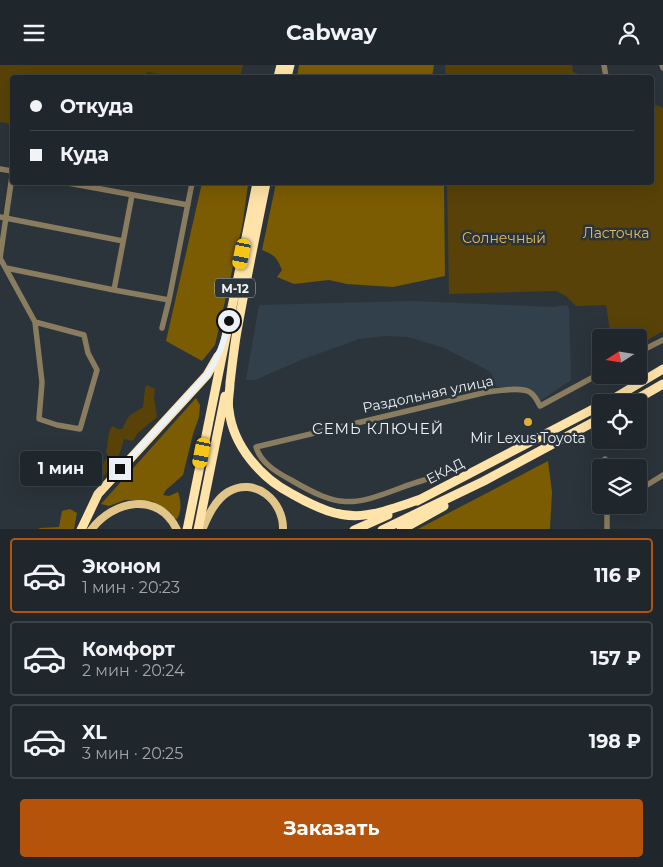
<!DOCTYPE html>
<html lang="ru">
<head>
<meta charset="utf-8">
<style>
  :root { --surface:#20272c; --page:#282f34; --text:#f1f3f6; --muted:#a2a5a9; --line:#3d4448; --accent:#b45309 }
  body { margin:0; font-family:Montserrat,sans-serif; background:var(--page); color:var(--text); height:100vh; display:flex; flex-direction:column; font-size:19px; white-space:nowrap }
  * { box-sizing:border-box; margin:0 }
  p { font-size:16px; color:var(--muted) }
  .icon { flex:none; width:28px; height:28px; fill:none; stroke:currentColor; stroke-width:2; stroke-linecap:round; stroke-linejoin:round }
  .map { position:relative; height:464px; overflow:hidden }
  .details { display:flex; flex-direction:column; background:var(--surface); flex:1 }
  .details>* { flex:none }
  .banner { position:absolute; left:10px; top:10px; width:644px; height:110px; border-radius:5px; box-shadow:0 5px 20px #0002,0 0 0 1px var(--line); display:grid; align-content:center; height:110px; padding:0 20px; background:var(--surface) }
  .needle { width:32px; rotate:258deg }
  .fabs { position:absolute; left:592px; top:264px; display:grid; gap:10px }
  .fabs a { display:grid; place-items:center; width:55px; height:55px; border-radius:5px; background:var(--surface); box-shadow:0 5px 20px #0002,0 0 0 1px var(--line); font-size:25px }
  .end { position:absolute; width:22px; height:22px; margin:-11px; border:6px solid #ecf2f7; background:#111; box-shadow:0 0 0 2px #111 }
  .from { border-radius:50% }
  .bubble { position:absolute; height:35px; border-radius:5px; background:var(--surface); box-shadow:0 5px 20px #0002,0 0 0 1px var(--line); font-size:16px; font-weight:700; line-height:35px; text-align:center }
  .car { position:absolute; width:15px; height:30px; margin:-15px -8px; border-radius:6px; box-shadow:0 0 4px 1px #0007; background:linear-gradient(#f5c518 24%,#345 0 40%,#f5c518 0 76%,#345 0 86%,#f5c518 0) }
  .banner b { display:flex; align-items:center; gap:18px; height:48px; font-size:19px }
  .banner b+b { border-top:1px solid var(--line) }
  .banner i { width:12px; height:12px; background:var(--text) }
  ul { padding:9px 0 0; list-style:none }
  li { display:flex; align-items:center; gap:15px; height:75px; margin:0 10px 8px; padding:0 10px; border:2px solid var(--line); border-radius:5px }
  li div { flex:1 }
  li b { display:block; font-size:19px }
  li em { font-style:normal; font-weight:700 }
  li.on { border-color:var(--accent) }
  li>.icon { width:45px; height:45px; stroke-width:1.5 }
  .cta { display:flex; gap:10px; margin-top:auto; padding:10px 20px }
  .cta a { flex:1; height:58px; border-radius:5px; background:var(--accent); color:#fff; font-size:20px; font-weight:700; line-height:58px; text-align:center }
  header { display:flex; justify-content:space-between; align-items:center; height:65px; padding:0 20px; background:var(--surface); font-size:22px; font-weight:700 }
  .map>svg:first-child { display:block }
  .built { fill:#32404c }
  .green { fill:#584207 }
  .forest { fill:#7b5c02 }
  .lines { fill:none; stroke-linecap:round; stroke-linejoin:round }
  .minor { stroke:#8a7c5f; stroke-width:5.5 }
  .major { stroke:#e2c588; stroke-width:8 }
  .highway { stroke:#ffe3a9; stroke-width:9 }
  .route { stroke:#ecf2f7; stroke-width:6 }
  .poi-dot { fill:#e1af34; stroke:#2b343b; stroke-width:2 }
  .labels { text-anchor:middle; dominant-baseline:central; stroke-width:5; stroke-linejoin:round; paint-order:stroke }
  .shield { fill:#2b343b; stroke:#b2b9bf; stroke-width:1 }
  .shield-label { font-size:12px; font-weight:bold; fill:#ecf2f7 }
  .park-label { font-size:14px; fill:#e8bb55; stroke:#2b343b }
  .street-label { font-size:14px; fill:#ecf2f7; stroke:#2b343b }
  .poi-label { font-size:14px; fill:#ecf2f7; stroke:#2b343b }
  .neighbourhood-label { font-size:15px; letter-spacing:1px; fill:#ecf2f7; stroke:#2b343b }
</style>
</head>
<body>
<header><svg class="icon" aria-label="menu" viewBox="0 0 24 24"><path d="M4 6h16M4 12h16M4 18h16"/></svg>Cabway<svg class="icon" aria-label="person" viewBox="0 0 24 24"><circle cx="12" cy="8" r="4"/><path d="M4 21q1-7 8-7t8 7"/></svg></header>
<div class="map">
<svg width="663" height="465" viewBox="0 0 663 465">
  <rect width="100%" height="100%" fill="#2b343b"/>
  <!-- built -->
  <path class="built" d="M414,236L552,242L567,240L569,243L571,315L540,336L525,324L496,322L493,311L489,306L444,283L408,272L385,271L359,274L301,295L255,315H246L259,240Z"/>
  <!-- green -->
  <path class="green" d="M0,0H243L240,12H178L147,7L146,12H12V59L0,57Z
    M445,0H572L573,7L587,12H446Z
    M651,38L663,43V266L639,280V272H611L606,240L576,241L566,231L556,226L449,229L447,118H651Z
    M147,320L155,324L154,333L157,352L138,368L133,376L124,374C120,391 114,401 102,413L91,408L76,406L75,402L79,401L97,405L101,402L108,391L106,387C109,378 107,368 112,361L118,364H122L129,351L143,342L145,323Z"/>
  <!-- forest -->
  <path class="forest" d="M299,0H434L432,12H297Z
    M202,118H229L248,120L242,162L215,280L202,296L166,276Z
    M276,118H444L445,211L393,222L347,219L329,215L294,219L277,212L282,205C277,193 275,190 262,185Z
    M196,333L200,340L199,352L193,369L183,410L166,425L163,430L169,431L178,427C181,434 182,447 177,454L173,453L171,448L152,436L125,435L109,441L101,439Z
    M548,396L552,427L550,464H418Z
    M70,444L77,448L74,464H38L40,463L59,462L62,446Z"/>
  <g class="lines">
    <!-- minor -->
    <path class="minor" d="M604,0L606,12
      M662,0L663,3
      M0,104L12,106
      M12,111L0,193L35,257L42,317L39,354L57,360L80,364L97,305L88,288L84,270L35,257
      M68,118L188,140
      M0,152L123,176
      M6,203L114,225L169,235
      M114,225L132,130
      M162,263L169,235L192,118
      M639,287L663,275
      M605,394V402
      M443,408C430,414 416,417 403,422C351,442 339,443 291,415C276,407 261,398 256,382L487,327C497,326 523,321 531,328C535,331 538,337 540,341L601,308
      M639,425L663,410
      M607,440V465
      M607,444L613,440"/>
    <!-- major -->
    <path class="major" d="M91,465C113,435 159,426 177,465
      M202,465C208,451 215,435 228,427C255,411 284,436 283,465"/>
    <!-- highway -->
    <path class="highway" d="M278,12L281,0
      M287,12L290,0
      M266,118C256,167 246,216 237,266C234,283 232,301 230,318C230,327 227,336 229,345C233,381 261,413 292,429C347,460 364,454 421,434
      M606,338L663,304
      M630,338L663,319
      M417,436L601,340
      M81,465L98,429L207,310L218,291
      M187,465L257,118
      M198,465L225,331
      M354,465L388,450
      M382,465L484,416L601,353
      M401,465L444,441"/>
  </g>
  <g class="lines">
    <!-- route -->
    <path class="route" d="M120,404L207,310C218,293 225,276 229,256"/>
  </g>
  <!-- markers -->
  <circle class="poi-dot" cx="528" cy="357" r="5"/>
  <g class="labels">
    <!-- shield labels -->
    <rect class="shield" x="215" y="213.5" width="40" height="19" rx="4"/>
    <g class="shield-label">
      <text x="235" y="223">М-12</text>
    </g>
    <!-- park labels -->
    <g class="park-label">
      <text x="616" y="168">Ласточка</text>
      <text x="504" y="173">Солнечный</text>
    </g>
    <!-- street labels -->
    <g class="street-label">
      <text transform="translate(428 329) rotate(-12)">Раздольная улица</text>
      <text transform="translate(445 406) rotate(-27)">ЕКАД</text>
    </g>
    <!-- poi labels -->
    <g class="poi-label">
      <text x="528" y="373">Mir Lexus Toyota</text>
    </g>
    <!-- neighbourhood labels -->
    <g class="neighbourhood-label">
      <text x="378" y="363">СЕМЬ КЛЮЧЕЙ</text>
    </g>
  </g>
</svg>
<div class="fabs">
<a><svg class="needle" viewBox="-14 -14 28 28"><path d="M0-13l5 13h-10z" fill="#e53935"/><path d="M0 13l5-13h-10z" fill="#a2a5a9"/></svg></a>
<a><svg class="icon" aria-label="locate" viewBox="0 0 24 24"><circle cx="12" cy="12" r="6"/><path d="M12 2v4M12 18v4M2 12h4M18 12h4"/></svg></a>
<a><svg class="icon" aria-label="layers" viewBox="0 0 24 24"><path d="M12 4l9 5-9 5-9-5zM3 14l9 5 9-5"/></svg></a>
</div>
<i class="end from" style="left:229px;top:256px"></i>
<i class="end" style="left:120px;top:404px"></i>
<div class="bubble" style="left:20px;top:386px;width:82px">1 мин</div>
<i class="car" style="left:242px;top:189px;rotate:191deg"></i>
<i class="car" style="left:202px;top:388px;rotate:191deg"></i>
<div class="banner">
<b><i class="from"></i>Откуда</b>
<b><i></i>Куда</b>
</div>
</div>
<section class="details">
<ul>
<li class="on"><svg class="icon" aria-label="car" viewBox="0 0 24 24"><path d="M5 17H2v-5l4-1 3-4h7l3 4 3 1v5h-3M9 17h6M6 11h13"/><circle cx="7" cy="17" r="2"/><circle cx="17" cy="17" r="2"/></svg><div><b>Эконом</b><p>1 мин · 20:23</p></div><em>116 ₽</em></li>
<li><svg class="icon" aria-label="car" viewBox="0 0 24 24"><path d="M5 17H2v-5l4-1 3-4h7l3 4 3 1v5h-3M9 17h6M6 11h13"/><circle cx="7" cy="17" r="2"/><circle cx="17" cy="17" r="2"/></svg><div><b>Комфорт</b><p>2 мин · 20:24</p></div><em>157 ₽</em></li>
<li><svg class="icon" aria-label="car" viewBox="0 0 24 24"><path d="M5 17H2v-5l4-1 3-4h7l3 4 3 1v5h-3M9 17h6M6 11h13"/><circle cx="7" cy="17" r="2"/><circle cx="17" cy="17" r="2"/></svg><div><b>XL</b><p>3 мин · 20:25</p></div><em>198 ₽</em></li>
</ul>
<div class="cta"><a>Заказать</a></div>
</section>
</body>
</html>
